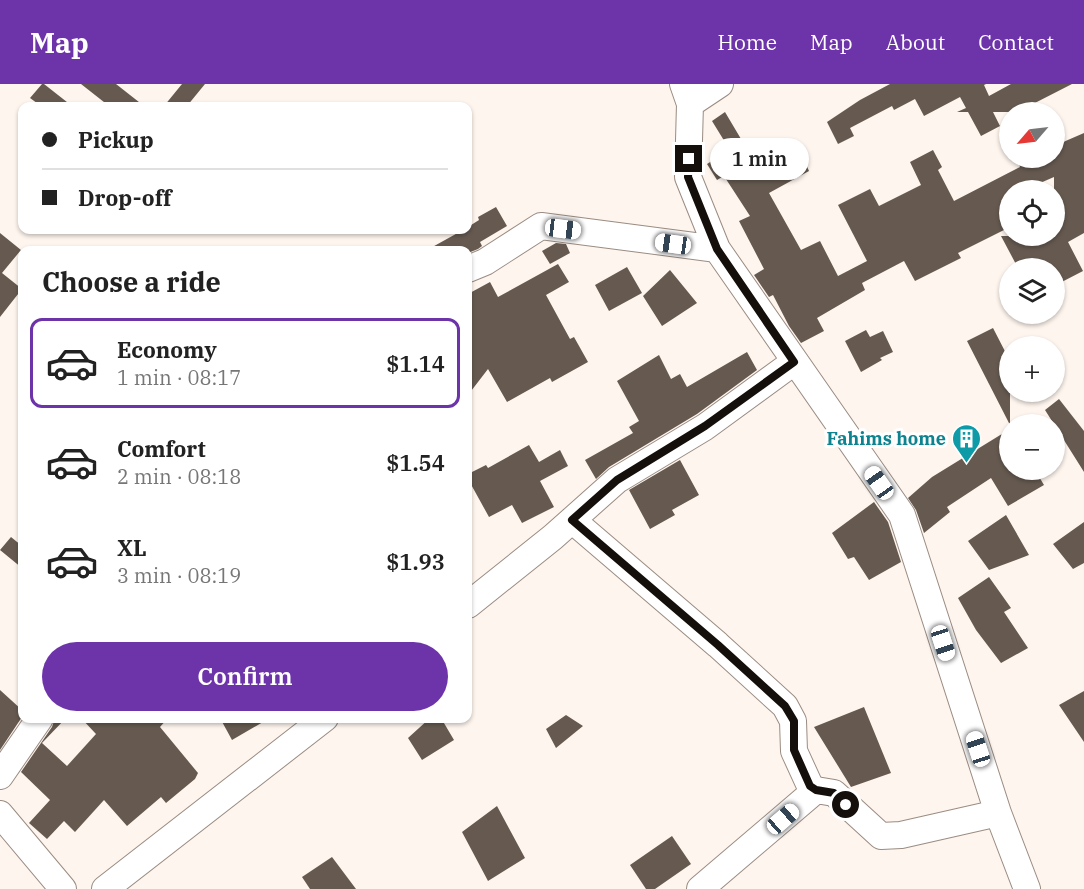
<!DOCTYPE html>
<html lang="en">
<head>
<meta charset="utf-8">
<style>
  :root { --surface:#fff; --page:#f2f2f2; --text:#222; --muted:#767676; --line:#e0e0e0; --accent:#6d33a9 }
  body { margin:0; font-family:"IBM Plex Serif",serif; background:var(--page); color:var(--text); height:100vh; display:flex; flex-direction:column; font-size:22px; white-space:nowrap }
  * { box-sizing:border-box; margin:0 }
  p { font-size:20px; color:var(--muted) }
  .icon { flex:none; width:33px; height:33px; fill:none; stroke:currentColor; stroke-width:2; stroke-linecap:round; stroke-linejoin:round }
  .map { position:relative; flex:1; overflow:hidden }
  .details { position:absolute; left:18px; top:162px; width:454px; height:477px; display:flex; flex-direction:column; background:var(--surface); border-radius:12px; box-shadow:0 2px 4px #0004 }
  .details>* { flex:none }
  .banner { position:absolute; left:18px; top:18px; width:454px; height:132px; border-radius:12px; box-shadow:0 2px 4px #0004; display:grid; align-content:center; height:132px; padding:0 24px; background:var(--surface) }
  .needle { width:39px; rotate:242deg }
  .fabs { position:absolute; left:999px; top:18px; display:grid; gap:12px }
  .fabs a { display:grid; place-items:center; width:66px; height:66px; border-radius:50%; background:var(--surface); box-shadow:0 2px 4px #0004; font-size:30px }
  .end { position:absolute; width:27px; height:27px; margin:-14px; border:8px solid #140f0b; background:#fff; box-shadow:0 0 0 3px #fff }
  .from { border-radius:50% }
  .bubble { position:absolute; height:42px; border-radius:21px; background:var(--surface); box-shadow:0 2px 4px #0004; font-size:20px; font-weight:600; line-height:42px; text-align:center }
  .car { position:absolute; width:18px; height:36px; margin:-18px -9px; border-radius:8px; box-shadow:0 0 4px 2px #0007; background:linear-gradient(#fff 24%,#345 0 40%,#fff 0 76%,#345 0 86%,#fff 0) }
  .banner b { display:flex; align-items:center; gap:21px; height:57px; font-size:22px }
  .banner b+b { border-top:2px solid var(--line) }
  .banner i { width:15px; height:15px; background:var(--text) }
  ul { padding:0; list-style:none }
  li { display:flex; align-items:center; gap:18px; height:90px; margin:0 12px 9px; padding:0 12px; border:3px solid transparent; border-radius:12px }
  li div { flex:1 }
  li b { display:block; font-size:22px }
  li em { font-style:normal; font-weight:600 }
  li.current { border-color:var(--accent) }
  li>.icon { width:54px; height:54px; stroke-width:1.5 }
  h2 { padding:0 24px; font-size:27px; line-height:72px }
  .button { display:flex; gap:12px; margin-top:auto; padding:12px 24px }
  .button a { flex:1; height:69px; border-radius:36px; background:var(--accent); color:#fff; font-size:24px; font-weight:600; line-height:69px; text-align:center }
  header { display:flex; align-items:center; gap:36px; box-sizing:border-box; height:84px; padding:0 30px; background:var(--accent); color:#fff }
  header strong { font-size:28px }
  nav { display:flex; gap:33px; margin-inline-start:auto; font-size:21px }
  .map>svg:first-child { display:block }
  .building { fill:#665a50 }
  .lines { fill:none; stroke-linecap:round; stroke-linejoin:round }
  .street-casing { stroke:#9a8c82; stroke-width:28 }
  .street { stroke:#fff; stroke-width:26 }
  .route { stroke:#140f0b; stroke-width:8 }
  .labels { text-anchor:middle; dominant-baseline:central; stroke-width:6; stroke-linejoin:round; paint-order:stroke }
  .culture-label { font-size:18px; font-weight:bold; fill:#0d838f; stroke:#fff; text-anchor:end }
</style>
</head>
<body>
<header>
<strong>Map</strong>
<nav><a>Home</a><a>Map</a><a>About</a><a>Contact</a></nav>
</header>
<div class="map">
<svg width="1084" height="805" viewBox="0 0 1084 805">
  <rect width="100%" height="100%" fill="#fef5ee"/>
  <!-- building -->
  <path class="building" d="M42,0H44L72,22H41L30,14Z
    M81,0H116L144,22H109Z
    M182,0H205L187,22H164Z
    M890,0H986L984,1L989,12L1011,0H1072L1029,22L1032,28H993L1000,42L981,52L968,28H957L966,24L960,13L924,32L915,15L894,26L892,22L850,44L854,52L838,60L827,38L860,16Z
    M725,28L741,55L728,63L712,37Z
    M1084,49V149L1068,158L1083,187L1054,202V184H1040L1035,175L1018,184L1001,152H1054V93L1024,106H1010V143L958,169L961,174L915,197L904,177L862,199L865,206L817,234L824,247L801,259L789,242L773,211L769,213L754,191L764,185L739,137L750,132L724,92L717,96L707,80L739,60L754,84L760,80L764,88L801,69L809,87L769,109L801,166L820,157L838,192L867,177L838,121L870,105L879,122L921,101L910,78L933,66L942,83L938,86L954,117L1020,83L1018,78L1028,74H1054V62Z
    M496,123L507,142L480,158L482,162L478,165L468,169V166H427L463,146H468V143L479,136L478,133Z
    M0,149L21,166L2,189L22,205L0,233Z
    M556,159L566,160L570,169L550,180L542,167Z
    M558,180L569,198L546,211L570,255L574,253L588,278L552,298L550,294L507,318L488,285L468,311V210L490,198L498,213Z
    M627,183L642,209L609,227L595,201Z
    M670,186L697,219L662,242L643,212Z
    M993,244L1010,277V341L967,257Z
    M866,246L870,253L883,247L893,268L880,274L882,276L861,288L845,257Z
    M747,268L757,286L697,330L609,383L596,395L585,376L633,349L629,343L639,337L617,297L659,271L671,295L680,290L687,303Z
    M1059,315L1084,347V388L1045,326Z
    M1010,345V386H1035L1044,401L1008,422L991,394L947,423L950,428L924,449L916,426L908,414L932,393Z
    M529,361L539,378L560,366L568,382L540,397L554,423L522,439L512,421L489,433L468,395V390L486,381L488,384Z
    M680,376L699,411L672,426L675,431L650,445L629,406Z
    M874,418L888,438L901,478L869,496L854,473L848,475L832,449Z
    M1006,431L1029,471L989,486L968,457Z
    M1084,438V479L1073,485L1053,460Z
    M11,453L22,462V484L0,466Z
    M989,493L1011,524L1004,528L1028,564L1001,579L976,546L958,514Z
    M0,606L22,626V633L0,666Z
    M1084,607V658L1059,621Z
    M864,623L891,689L851,703L814,643Z
    M566,631L583,642L556,664L546,645Z
    M55,634H66L42,659L67,682L96,650L81,634H168L160,643L198,689L195,695L166,719L161,713L127,742L104,716L75,748L64,737L47,755L29,739L50,716L21,688L52,643Z
    M220,634H270L232,656Z
    M430,634H441L454,656L422,676L408,654Z
    M497,722L525,774L488,797L462,748Z
    M672,752L691,780L655,805H646L630,781Z
    M332,773L356,805H310L302,793Z"/>
  <g class="lines">
    <defs>
      <path id="street" d="M683,0L690,20L688,93L717,165L902,431L998,729L1027,805
        M690,20L720,0
        M468,185L485,178L541,142L717,165
        M572,436L718,561L785,622L793,637L794,667L810,702L816,706L834,709L881,752L901,751L998,729
        M468,521L553,453L617,396L705,343L794,278
        M0,692L40,634
        M0,730L63,805
        M105,805L325,634
        M700,805L816,706"/>
    </defs>
    <!-- street casing -->
    <use href="#street" class="street-casing"/>
    <!-- street -->
    <use href="#street" class="street"/>
  </g>
  <g class="lines">
    <!-- route -->
    <path class="route" d="M689,75L688,93L717,165L794,278L705,342L617,396L572,436L718,561L785,622L794,637V666L810,702L816,706L834,709L846,721"/>
  </g>
  <!-- icons -->
  <defs>
    <symbol id="building-pin" viewBox="-11 -11 22 30"><path d="M0 17L-7.5 6A9.5 9.5 0 1 1 7.5 6Z" fill="#0f9aa8" stroke="#fff"/><path d="M-4-6H4V6H1V3H-1V6H-4ZM-2.5-4.3h1.7v1.8h-1.7ZM.8-4.3h1.7v1.8H.8ZM-2.5-1h1.7V.8h-1.7ZM.8-1h1.7V.8H.8Z" fill="#fff"/></symbol>
  </defs>
  <g fill-rule="evenodd">
    <use href="#building-pin" x="950" y="338" width="33" height="45"/>
  </g>
  <g class="labels">
    <!-- culture labels -->
    <g class="culture-label">
      <text x="946" y="354">Fahims home</text>
    </g>
  </g>
</svg>
<div class="fabs">
<a><svg class="needle" viewBox="-14 -14 28 28"><path d="M0-13l5 13h-10z" fill="#e53935"/><path d="M0 13l5-13h-10z" fill="#767676"/></svg></a>
<a><svg class="icon" aria-label="locate" viewBox="0 0 24 24"><circle cx="12" cy="12" r="6"/><path d="M12 2v4M12 18v4M2 12h4M18 12h4"/></svg></a>
<a><svg class="icon" aria-label="layers" viewBox="0 0 24 24"><path d="M12 4l9 5-9 5-9-5zM3 14l9 5 9-5"/></svg></a>
<a>+</a>
<a>−</a>
</div>
<i class="end from" style="left:846px;top:721px"></i>
<i class="end" style="left:689px;top:75px"></i>
<div class="bubble" style="left:710px;top:54px;width:99px">1 min</div>
<i class="car" style="left:563px;top:145px;rotate:97deg"></i>
<i class="car" style="left:673px;top:160px;rotate:278deg"></i>
<i class="car" style="left:879px;top:399px;rotate:325deg"></i>
<i class="car" style="left:943px;top:559px;rotate:162deg"></i>
<i class="car" style="left:978px;top:665px;rotate:342deg"></i>
<i class="car" style="left:783px;top:735px;rotate:49deg"></i>
<div class="banner">
<b><i class="from"></i>Pickup</b>
<b><i></i>Drop-off</b>
</div>
<section class="details">
<h2>Choose a ride</h2>
<ul>
<li class="current"><svg class="icon" aria-label="car" viewBox="0 0 24 24"><path d="M5 17H2v-5l4-1 3-4h7l3 4 3 1v5h-3M9 17h6M6 11h13"/><circle cx="7" cy="17" r="2"/><circle cx="17" cy="17" r="2"/></svg><div><b>Economy</b><p>1 min · 08:17</p></div><em>$1.14</em></li>
<li><svg class="icon" aria-label="car" viewBox="0 0 24 24"><path d="M5 17H2v-5l4-1 3-4h7l3 4 3 1v5h-3M9 17h6M6 11h13"/><circle cx="7" cy="17" r="2"/><circle cx="17" cy="17" r="2"/></svg><div><b>Comfort</b><p>2 min · 08:18</p></div><em>$1.54</em></li>
<li><svg class="icon" aria-label="car" viewBox="0 0 24 24"><path d="M5 17H2v-5l4-1 3-4h7l3 4 3 1v5h-3M9 17h6M6 11h13"/><circle cx="7" cy="17" r="2"/><circle cx="17" cy="17" r="2"/></svg><div><b>XL</b><p>3 min · 08:19</p></div><em>$1.93</em></li>
</ul>
<div class="button"><a>Confirm</a></div>
</section>
</div>
</body>
</html>
